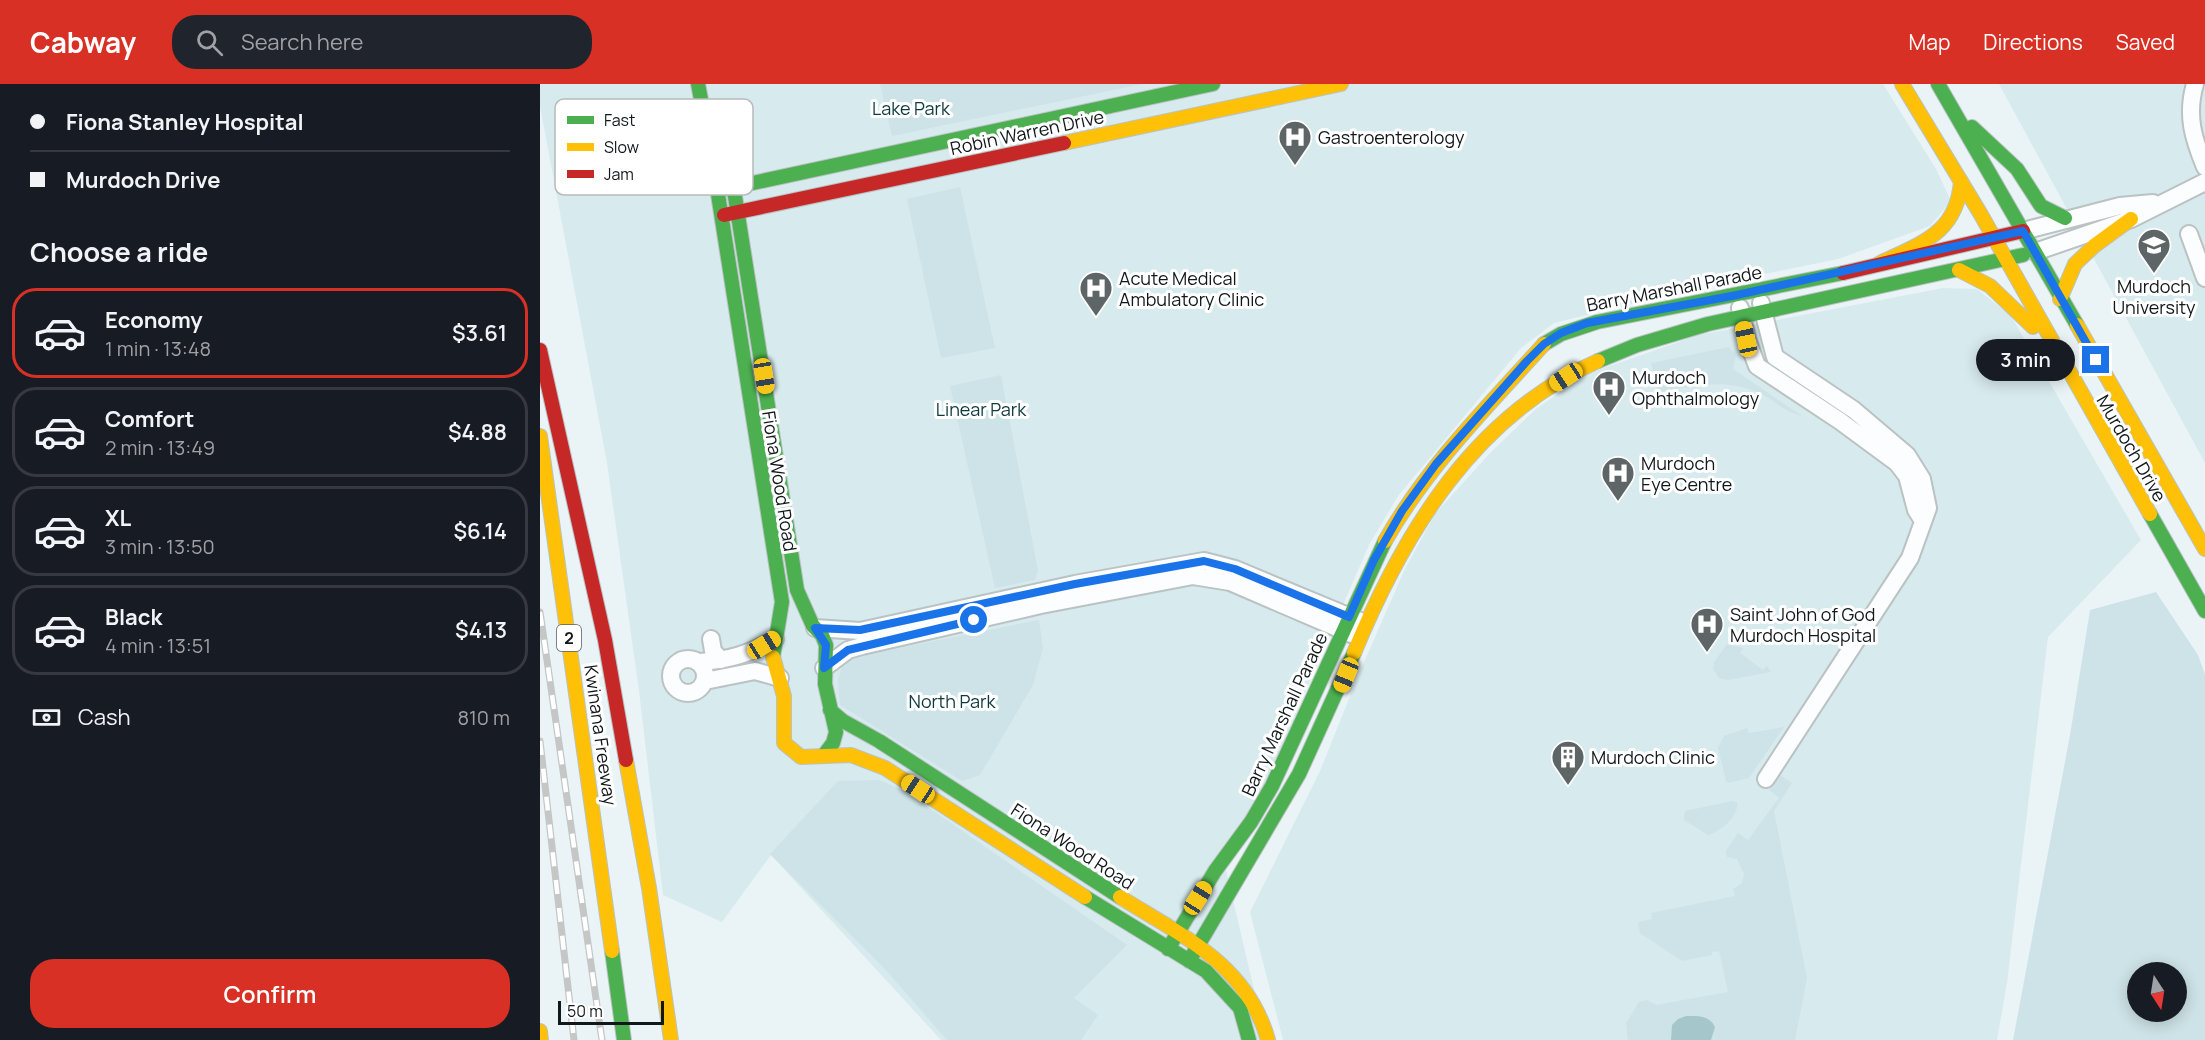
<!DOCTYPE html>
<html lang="en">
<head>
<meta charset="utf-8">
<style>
  :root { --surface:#171b24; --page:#20242c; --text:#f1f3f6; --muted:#9ea1a6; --line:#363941; --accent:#d93025 }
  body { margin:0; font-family:Manrope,sans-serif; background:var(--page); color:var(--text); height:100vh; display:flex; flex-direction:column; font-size:22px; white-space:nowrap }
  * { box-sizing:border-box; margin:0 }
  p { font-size:20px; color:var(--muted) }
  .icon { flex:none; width:33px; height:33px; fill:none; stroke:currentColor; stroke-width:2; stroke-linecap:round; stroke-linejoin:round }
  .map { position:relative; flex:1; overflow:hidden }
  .side { display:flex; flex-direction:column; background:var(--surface); width:540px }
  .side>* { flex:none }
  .top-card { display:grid; align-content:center; height:132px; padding:0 30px; background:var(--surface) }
  .needle { width:39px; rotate:168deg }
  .tools { position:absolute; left:1587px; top:878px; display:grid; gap:12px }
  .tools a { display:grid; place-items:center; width:60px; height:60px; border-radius:50%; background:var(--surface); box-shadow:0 3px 15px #0003; font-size:30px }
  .scale { position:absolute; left:18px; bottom:15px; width:106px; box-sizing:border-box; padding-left:6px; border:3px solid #111819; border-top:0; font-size:16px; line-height:21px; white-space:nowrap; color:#111819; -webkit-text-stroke:4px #fff; paint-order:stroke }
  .end { position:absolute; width:27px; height:27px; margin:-14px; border:8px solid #1a73e8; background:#fff; box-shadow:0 0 0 3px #fff }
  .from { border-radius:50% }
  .bubble { position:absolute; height:42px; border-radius:21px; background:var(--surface); box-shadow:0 3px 15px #0003; font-size:20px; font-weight:600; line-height:42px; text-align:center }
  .car { position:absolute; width:18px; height:36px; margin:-18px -9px; border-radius:8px; box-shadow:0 0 4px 2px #0007; background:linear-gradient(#f5c518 24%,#345 0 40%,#f5c518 0 76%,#345 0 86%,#f5c518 0) }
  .top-card b { display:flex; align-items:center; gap:21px; height:57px; font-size:22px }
  .top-card b+b { border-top:2px solid var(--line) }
  .top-card i { width:15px; height:15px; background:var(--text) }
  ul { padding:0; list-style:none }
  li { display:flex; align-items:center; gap:18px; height:90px; margin:0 12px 9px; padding:0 18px; border:3px solid var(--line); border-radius:24px }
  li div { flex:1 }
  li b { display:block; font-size:22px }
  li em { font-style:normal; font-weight:600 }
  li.active { border-color:var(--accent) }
  li>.icon { width:54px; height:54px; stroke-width:1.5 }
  h2 { padding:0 30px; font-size:27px; line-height:72px }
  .pay { display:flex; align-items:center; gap:15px; height:66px; padding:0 30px; font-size:22px }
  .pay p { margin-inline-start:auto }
  .primary-button { display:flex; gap:12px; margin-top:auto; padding:12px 30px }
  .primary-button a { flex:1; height:69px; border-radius:24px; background:var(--accent); color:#fff; font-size:24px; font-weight:600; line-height:69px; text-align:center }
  header { display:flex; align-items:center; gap:36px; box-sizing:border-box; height:84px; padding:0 30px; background:var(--accent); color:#fff }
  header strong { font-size:28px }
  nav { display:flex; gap:33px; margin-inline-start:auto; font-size:21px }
  .search { width:420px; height:54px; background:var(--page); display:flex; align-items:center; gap:15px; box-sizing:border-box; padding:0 21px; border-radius:24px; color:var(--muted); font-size:22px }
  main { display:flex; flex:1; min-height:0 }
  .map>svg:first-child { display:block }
  .built { fill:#d7eaee }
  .green { fill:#cee3e7; fill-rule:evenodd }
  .water { fill:#a5c7cc }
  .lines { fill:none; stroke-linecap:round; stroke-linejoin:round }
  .street-casing { stroke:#bac2c3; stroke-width:20 }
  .fast-casing { stroke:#bac2c3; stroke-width:16 }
  .slow-casing { stroke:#bac2c3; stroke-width:16 }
  .jam-casing { stroke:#bac2c3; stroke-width:16 }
  .street { stroke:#fcfdfe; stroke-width:16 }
  .fast { stroke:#4caf50; stroke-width:14 }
  .slow { stroke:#ffc107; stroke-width:14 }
  .jam { stroke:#c62828; stroke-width:14 }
  .rail-casing { stroke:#c5c7c7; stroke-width:7 }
  .rail { stroke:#fff; stroke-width:4.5; stroke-dasharray:14; stroke-linecap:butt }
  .route { stroke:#1a73e8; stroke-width:8 }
  .labels { text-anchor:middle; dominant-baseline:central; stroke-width:6; stroke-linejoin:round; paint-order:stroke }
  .shield { fill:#fff; stroke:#585d5e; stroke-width:1.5 }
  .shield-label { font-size:16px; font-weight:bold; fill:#111819 }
  .park-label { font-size:18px; fill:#0e393e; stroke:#fff }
  .street-label { font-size:18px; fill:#111819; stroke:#fff }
  .poi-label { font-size:18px; fill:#111819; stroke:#fff; text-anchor:start }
  .key { fill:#fff; stroke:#b8baba; stroke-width:1.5 }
  .key-label { font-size:16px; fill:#111819 }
</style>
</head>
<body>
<header>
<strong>Cabway</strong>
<div class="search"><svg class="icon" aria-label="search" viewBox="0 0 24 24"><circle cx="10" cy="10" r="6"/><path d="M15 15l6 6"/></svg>Search here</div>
<nav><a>Map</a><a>Directions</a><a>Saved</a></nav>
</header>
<main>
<section class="side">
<div class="top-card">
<b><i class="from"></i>Fiona Stanley Hospital</b>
<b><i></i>Murdoch Drive</b>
</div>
<h2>Choose a ride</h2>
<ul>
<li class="active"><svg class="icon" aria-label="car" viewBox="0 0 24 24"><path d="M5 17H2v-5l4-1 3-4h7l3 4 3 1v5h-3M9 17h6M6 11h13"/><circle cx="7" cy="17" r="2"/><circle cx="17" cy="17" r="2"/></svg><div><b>Economy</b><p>1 min · 13:48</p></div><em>$3.61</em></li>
<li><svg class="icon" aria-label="car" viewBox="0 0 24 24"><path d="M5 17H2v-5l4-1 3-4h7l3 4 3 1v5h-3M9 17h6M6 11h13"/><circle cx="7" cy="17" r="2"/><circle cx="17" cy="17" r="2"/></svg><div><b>Comfort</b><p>2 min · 13:49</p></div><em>$4.88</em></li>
<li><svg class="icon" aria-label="car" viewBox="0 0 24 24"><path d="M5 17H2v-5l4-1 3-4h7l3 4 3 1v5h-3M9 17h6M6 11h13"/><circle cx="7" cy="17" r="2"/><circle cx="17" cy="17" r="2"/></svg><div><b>XL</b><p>3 min · 13:50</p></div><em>$6.14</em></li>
<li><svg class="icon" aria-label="car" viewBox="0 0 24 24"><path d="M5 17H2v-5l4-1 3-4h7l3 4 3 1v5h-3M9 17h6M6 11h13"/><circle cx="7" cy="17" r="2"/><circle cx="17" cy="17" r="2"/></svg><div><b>Black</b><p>4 min · 13:51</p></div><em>$4.13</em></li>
</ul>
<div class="pay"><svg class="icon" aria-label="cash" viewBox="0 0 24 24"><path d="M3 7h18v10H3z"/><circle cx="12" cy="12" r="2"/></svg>Cash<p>810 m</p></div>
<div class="primary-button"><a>Confirm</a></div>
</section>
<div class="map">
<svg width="1665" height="956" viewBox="0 0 1665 956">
  <rect width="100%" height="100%" fill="#eaf4f6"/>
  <!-- built -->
  <path class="built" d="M0,0H1343L1396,85L1411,117L1390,142L1298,175L1161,203L1014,239L981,264L858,412L829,461L730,689L684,778L726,956H401L231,771L182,838L123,811L99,607L67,379L0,22Z
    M1459,0H1665V379Z
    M1403,204L1437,205L1471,232L1601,456L1508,553L1467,899L1457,956H743L710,828L780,687L821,585L864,487L895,430L950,369L996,325L1047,290L1159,251Z"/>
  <!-- green -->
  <path class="green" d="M340,0H602L352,52Z
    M420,103L455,264L401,274L367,115Z
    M1189,263L1196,271L1193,285L1262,332C1247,329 1237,319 1225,312C1190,293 1155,301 1119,308L1111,279Z
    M461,291L498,487L495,496L455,504L410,302Z
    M1616,508L1658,571L1665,590V956H1473L1530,651L1550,526ZM1598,888H1636V927H1598Z
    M499,536L503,564L493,601L440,691L422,697L300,621L298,596L304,575Z
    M1187,560L1203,564L1200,569L1223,586L1227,582L1231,588L1188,596L1179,594L1173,585L1174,578Z
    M1244,643L1209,694L1189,699L1186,697L1178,664L1184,652L1207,644L1209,649Z
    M1240,691L1252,699L1234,727L1267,894L1255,956H1088L1086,939L1099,918L1107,916L1116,921L1188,908L1179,867L1172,868V871L1142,877L1100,849L1098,838L1112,835L1111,829L1195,812L1193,805L1202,799L1204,790L1197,775L1187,773L1186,767L1198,749L1208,756L1239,714L1229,706Z
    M339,696L366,708L587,861L534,914L558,931L541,956H407L344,884L230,770L298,697Z
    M1193,717L1197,718C1199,733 1181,747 1168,751L1144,736L1145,727Z"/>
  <!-- water -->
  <path class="water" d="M1146,932C1158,932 1169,931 1175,943L1171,956H1131L1132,941L1138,935Z"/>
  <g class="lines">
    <defs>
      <path id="street" d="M1655,0C1646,31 1653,54 1665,83
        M1483,147L1580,122L1613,119
        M1649,150L1665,194
        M1495,168L1591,135L1665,98
        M1221,219L1235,273L1314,326L1367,371L1382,395L1388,424L1370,474L1226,695
        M1200,224L1207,255L1217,282L1300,337L1357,379L1367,392L1376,426L1383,437
        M275,544L320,547L535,500L664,477L695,485L820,537
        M171,555L173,567L181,576
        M131 592a17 17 0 1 1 34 0a17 17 0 1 1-34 0Z
        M160,578C189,576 210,570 235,555
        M284,584L308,566L322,562L501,521L653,492L690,498L811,550
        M165,597L215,587L240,594"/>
      <path id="fast" d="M158,0L172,72L242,518L233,573
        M1398,0L1537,241
        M1432,43L1477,85L1501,122L1525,134
        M186,55L257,506L273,542L282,551L286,561L285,600L296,648L293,659L284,671
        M180,106L673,0
        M1004,260L1021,250L1057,238L1303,189
        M1058,277L1097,261L1168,240L1483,171
        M1610,430L1665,527
        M290,626L303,637L339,657L580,813
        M545,813L666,887L700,924L709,956
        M628,865L675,787L711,738L732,702L845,457
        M72,867L84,956
        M649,877L759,690L814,569"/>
      <path id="slow" d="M1362,0L1440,129L1610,430
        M524,59L801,0
        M1340,179C1382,159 1417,149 1421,97
        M1419,186L1450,202L1493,243
        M1520,215L1535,180L1554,162L1591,135
        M1537,241L1665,465
        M0,352L72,867
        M845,457C887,383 947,323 1004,260
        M814,569C863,450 934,331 1058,277
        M233,573L244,612V659L261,673L311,671L345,684L545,813
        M86,676L109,804L131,956
        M580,813C642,852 707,880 728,956
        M0,947L1,956"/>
      <path id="jam" d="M184,131L524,59
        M1303,189L1483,147
        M0,266L65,556L86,676"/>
    </defs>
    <!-- street casing -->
    <use href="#street" class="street-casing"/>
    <!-- fast casing -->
    <use href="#fast" class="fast-casing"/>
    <!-- slow casing -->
    <use href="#slow" class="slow-casing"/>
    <!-- jam casing -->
    <use href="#jam" class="jam-casing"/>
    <!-- street -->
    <use href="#street" class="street"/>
    <!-- fast -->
    <use href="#fast" class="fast"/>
    <!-- slow -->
    <use href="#slow" class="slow"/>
    <!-- jam -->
    <use href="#jam" class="jam"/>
    <defs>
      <path id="rail" d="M0,528L62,956
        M0,657L34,956"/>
    </defs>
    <!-- rail casing -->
    <use href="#rail" class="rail-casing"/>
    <!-- rail -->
    <use href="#rail" class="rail"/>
  </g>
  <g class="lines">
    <!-- route -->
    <path class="route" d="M434,536L308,566L284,584L286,561L275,544L320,546L535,500L664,477L695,485L809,533L834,476L862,427L896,380L987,277L1004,260L1021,249L1047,239L1197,211L1483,147L1556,276"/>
  </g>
  <!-- icons -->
  <defs>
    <symbol id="hospital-pin" viewBox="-11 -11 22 30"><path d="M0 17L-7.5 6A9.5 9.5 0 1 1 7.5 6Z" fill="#5d6566" stroke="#fff"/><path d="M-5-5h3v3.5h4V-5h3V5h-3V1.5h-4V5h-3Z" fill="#fff"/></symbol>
    <symbol id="university-pin" viewBox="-11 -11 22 30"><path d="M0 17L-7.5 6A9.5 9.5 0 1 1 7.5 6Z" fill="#5d6566" stroke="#fff"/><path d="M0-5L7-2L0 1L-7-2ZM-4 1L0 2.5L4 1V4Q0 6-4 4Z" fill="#fff"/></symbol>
    <symbol id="building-pin" viewBox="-11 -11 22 30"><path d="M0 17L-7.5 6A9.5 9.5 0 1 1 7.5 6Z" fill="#5d6566" stroke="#fff"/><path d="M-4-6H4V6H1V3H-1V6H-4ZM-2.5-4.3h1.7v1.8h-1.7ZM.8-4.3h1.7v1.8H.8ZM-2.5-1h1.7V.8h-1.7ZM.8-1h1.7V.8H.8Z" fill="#fff"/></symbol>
  </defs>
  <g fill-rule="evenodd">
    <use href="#hospital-pin" x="736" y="34" width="38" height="52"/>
    <use href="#university-pin" x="1595" y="142" width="38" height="52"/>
    <use href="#hospital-pin" x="537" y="185" width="38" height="52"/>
    <use href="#hospital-pin" x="1050" y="284" width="38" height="52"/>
    <use href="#hospital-pin" x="1059" y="370" width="38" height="52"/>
    <use href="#hospital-pin" x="1148" y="521" width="38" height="52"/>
    <use href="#building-pin" x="1009" y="654" width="38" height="52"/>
  </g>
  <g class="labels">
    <!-- shield labels -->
    <rect class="shield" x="17" y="541" width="24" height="26" rx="4.5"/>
    <g class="shield-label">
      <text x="29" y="554">2</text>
    </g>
    <!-- park labels -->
    <g class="park-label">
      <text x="371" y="24">Lake Park</text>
      <text x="441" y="325">Linear Park</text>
      <text x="412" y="617">North Park</text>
    </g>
    <!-- street labels -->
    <g class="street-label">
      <text transform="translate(487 48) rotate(-12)">Robin Warren Drive</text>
      <text transform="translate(1134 204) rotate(-11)">Barry Marshall Parade</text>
      <text transform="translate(1592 364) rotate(60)">Murdoch Drive</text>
      <text transform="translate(240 397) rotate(81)">Fiona Wood Road</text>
      <text transform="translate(744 630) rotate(-65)">Barry Marshall Parade</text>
      <text transform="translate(61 651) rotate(82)">Kwinana Freeway</text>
      <text transform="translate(533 762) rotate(33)">Fiona Wood Road</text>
    </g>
    <!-- poi labels -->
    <g class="poi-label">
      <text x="778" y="53">Gastroenterology</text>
      <text x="579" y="194">Acute Medical<tspan x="579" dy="21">Ambulatory Clinic</tspan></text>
      <text x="1614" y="202" text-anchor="middle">Murdoch<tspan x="1614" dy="21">University</tspan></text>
      <text x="1092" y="293">Murdoch<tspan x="1092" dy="21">Ophthalmology</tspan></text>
      <text x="1101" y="379">Murdoch<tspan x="1101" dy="21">Eye Centre</tspan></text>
      <text x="1190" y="530">Saint John of God<tspan x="1190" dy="21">Murdoch Hospital</tspan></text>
      <text x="1051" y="673">Murdoch Clinic</text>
    </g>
  </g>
  <!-- legend -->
  <rect x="15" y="15" width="198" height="96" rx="9" class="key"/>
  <rect x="27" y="32" width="27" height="8" fill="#4caf50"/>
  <rect x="27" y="59" width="27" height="8" fill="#ffc107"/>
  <rect x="27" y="86" width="27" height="8" fill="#c62828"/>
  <g class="key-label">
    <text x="64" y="42">Fast</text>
    <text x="64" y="69">Slow</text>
    <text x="64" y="96">Jam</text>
  </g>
</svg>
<div class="tools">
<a><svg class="needle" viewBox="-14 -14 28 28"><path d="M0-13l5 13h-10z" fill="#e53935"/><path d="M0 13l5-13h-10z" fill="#9ea1a6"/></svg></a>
</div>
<div class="scale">50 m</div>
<i class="end from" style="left:434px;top:536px"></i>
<i class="end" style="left:1556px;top:276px"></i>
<div class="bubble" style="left:1436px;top:255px;width:99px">3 min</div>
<i class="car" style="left:1206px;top:255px;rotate:348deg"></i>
<i class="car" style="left:224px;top:292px;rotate:171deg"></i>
<i class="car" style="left:1026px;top:293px;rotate:237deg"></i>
<i class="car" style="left:224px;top:561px;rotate:58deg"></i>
<i class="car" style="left:806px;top:591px;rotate:202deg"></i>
<i class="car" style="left:378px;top:705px;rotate:303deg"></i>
<i class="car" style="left:658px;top:814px;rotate:32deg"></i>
</div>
</main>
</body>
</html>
